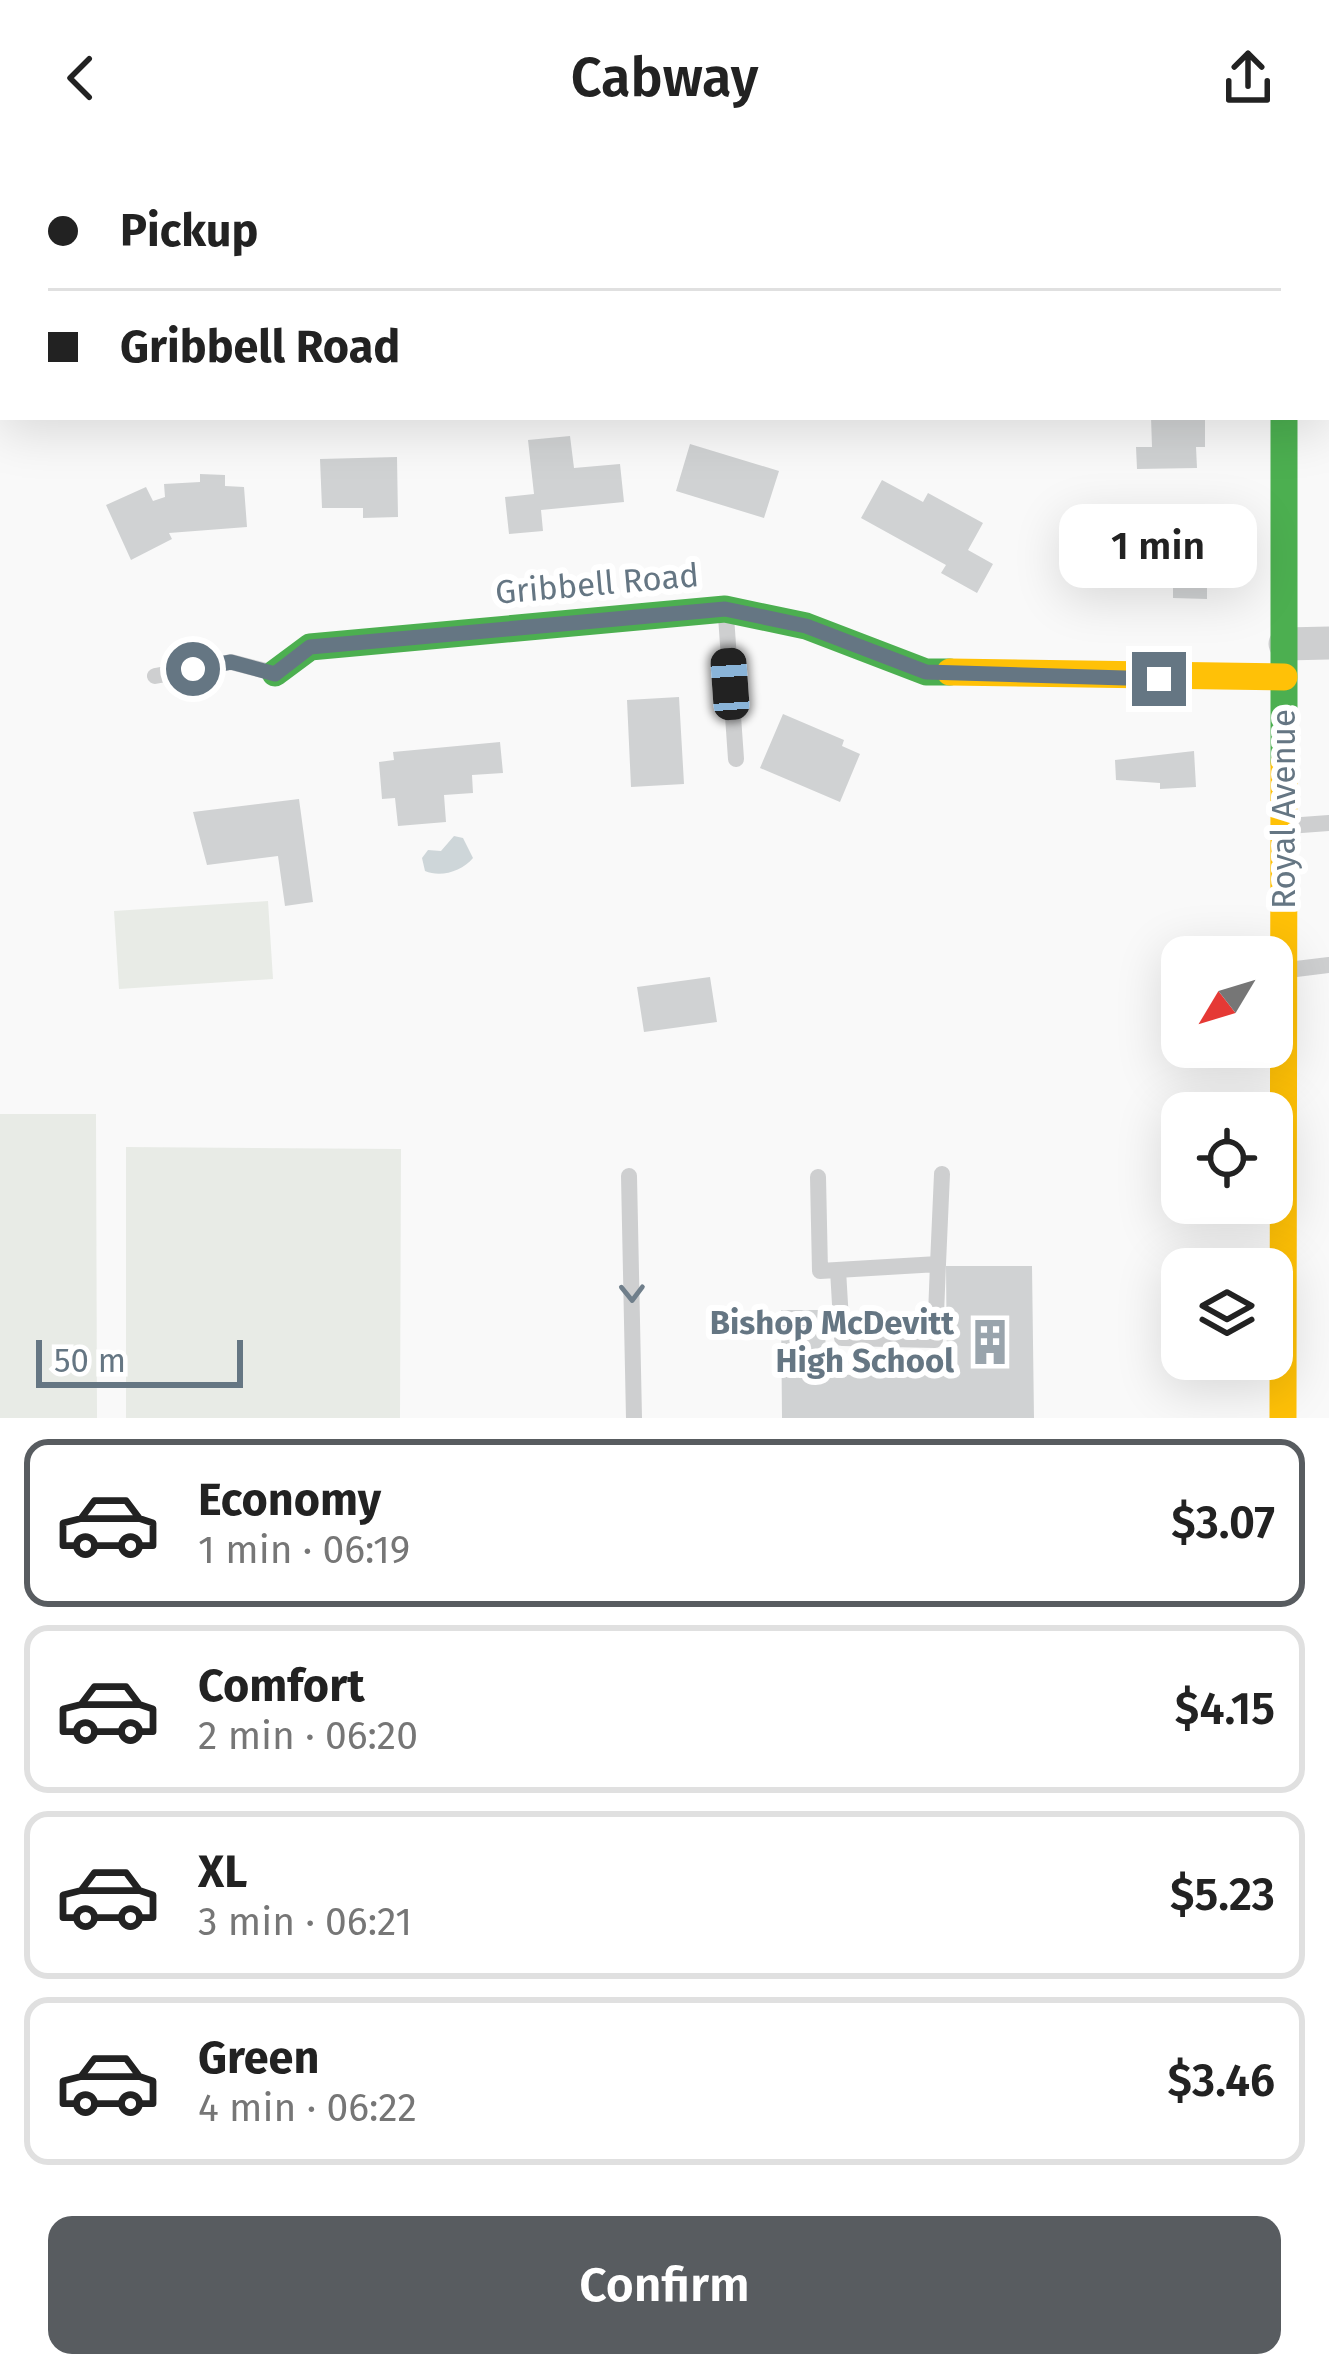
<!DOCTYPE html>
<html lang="en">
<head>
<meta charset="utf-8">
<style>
  :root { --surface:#fff; --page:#f2f2f2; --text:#222; --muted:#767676; --line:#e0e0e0; --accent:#585c60 }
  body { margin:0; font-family:"Fira Sans",sans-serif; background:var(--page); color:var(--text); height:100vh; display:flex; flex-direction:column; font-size:45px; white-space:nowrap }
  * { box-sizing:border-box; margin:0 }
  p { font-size:39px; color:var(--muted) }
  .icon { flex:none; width:66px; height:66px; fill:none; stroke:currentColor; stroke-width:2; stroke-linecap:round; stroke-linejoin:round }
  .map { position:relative; height:1262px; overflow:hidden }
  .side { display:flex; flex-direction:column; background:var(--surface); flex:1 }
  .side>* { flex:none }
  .hud { position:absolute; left:0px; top:0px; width:1329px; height:264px; box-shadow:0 12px 48px #0002; display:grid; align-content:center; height:264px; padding:0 48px; background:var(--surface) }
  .needle { width:78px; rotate:232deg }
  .fabs { position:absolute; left:1161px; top:780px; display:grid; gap:24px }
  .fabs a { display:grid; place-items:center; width:132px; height:132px; border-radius:24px; background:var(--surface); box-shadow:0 12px 48px #0002; font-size:60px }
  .scale { position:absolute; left:36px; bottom:30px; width:207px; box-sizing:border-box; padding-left:12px; border:6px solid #657683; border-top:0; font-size:33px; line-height:42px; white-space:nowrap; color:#657683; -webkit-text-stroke:9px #fff; paint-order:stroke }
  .end { position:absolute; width:54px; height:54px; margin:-27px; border:15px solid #657683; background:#fff; box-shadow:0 0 0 6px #fff }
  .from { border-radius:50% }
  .bubble { position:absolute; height:84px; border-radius:24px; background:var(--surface); box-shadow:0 12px 48px #0002; font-size:39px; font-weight:600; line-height:84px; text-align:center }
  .car { position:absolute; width:36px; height:72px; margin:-36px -18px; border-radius:15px; box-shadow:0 0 9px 3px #0007; background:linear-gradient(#222 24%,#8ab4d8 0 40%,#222 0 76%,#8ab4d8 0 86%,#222 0) }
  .hud b { display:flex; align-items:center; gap:42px; height:114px; font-size:45px }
  .hud b+b { border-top:3px solid var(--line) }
  .hud i { width:30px; height:30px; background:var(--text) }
  ul { padding:21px 0 0; list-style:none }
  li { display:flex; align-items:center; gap:36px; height:168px; margin:0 24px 18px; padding:0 24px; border:6px solid var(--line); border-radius:24px }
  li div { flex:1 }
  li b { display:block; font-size:45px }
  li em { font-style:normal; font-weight:600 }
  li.active { border-color:var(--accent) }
  li>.icon { width:108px; height:108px; stroke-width:1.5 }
  .button { display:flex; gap:24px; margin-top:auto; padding:24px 48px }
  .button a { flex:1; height:138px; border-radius:24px; background:var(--accent); color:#fff; font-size:48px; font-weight:600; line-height:138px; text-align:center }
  header { display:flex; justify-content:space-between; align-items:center; height:156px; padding:0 48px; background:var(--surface); font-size:54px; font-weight:600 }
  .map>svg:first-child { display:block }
  .green { fill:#e8ebe6 }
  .water { fill:#ced6d9 }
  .building { fill:#d0d2d3 }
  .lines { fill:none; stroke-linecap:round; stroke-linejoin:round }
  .lane { stroke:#cecfd0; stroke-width:16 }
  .street { stroke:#cecfd0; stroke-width:33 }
  .fast { stroke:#4caf50; stroke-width:27 }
  .slow { stroke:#ffc107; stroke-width:27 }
  .oneway { stroke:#707f8b }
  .route { stroke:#657683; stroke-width:15 }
  .labels { text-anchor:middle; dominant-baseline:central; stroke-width:12; stroke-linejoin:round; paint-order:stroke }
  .street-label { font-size:33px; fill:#657683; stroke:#fff }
  .poi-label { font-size:33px; font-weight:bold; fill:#657683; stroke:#fff; text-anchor:end }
</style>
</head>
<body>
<header><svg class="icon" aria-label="back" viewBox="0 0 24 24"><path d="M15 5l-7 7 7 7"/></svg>Cabway<svg class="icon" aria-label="share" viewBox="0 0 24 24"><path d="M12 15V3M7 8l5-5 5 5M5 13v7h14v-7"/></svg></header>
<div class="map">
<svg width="1329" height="1262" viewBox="0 0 1329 1262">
  <rect width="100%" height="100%" fill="#f9f9f9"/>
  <!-- green -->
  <path class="green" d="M268,745L273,823L119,833L114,755Z
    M0,958H96L97,1262H0Z
    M126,991L401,993L400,1262H126Z"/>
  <!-- water -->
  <path class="water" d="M454,680L463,682L473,702C462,715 441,722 425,715L422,702L428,694L441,695Z"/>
  <!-- building -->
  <path class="building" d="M1151,261H1205V291H1196L1197,312L1137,313L1136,291H1152Z
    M570,280L574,312L620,308L624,346L541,354L543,375L509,378L505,341L534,338L528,284Z
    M690,288L779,315L764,362L676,335Z
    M397,301L398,361L363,362V352H322L320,303Z
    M200,318L225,319V330L244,331L247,371L169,377L172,383L131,404L106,349L146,331L153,345L165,341L164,328L200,326Z
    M882,324L923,346L928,337L983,367L968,394L993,408L977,437L941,417L946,409L861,362Z
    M1173,391H1207V443L1173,442Z
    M679,541L684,628L631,631L627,544Z
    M783,558L844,584L842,590L860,598L840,646L760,612Z
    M500,586L503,617L472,619L473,637L444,639L446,666L398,670L395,642L382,643L379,606L394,604L393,596Z
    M1194,595L1196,631L1160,633V627L1116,624L1115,604Z
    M299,643L313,746L285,750L278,700L207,709L193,656Z
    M710,821L717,866L644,876L637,831Z
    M946,1110H1032L1034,1262H782L781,1154H825L826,1219L947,1218Z"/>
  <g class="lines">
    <!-- lane -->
    <path class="lane" d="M726,460L736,603
      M155,520L231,506L274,517
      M1288,670L1329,667
      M1288,814L1329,809
      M629,1020L634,1262
      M818,1021L820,1115L938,1108L942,1018
      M838,1114L842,1182L935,1184L938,1108"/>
    <!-- street -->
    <path class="street" d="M1284,0V3
      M1326,65H1329
      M1285,488L1329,487"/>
    <!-- fast -->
    <path class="fast" d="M275,517L310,491L725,453L806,470L926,516H950
      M1284,607V261"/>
    <!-- slow -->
    <path class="slow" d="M950,516L1284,521
      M1283,1262L1284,607"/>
  </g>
  <!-- one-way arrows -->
  <defs><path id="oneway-chevron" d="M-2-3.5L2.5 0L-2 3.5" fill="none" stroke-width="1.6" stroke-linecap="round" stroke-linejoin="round" transform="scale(3)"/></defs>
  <use class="oneway" href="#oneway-chevron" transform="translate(632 1137) rotate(89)"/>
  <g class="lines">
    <!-- route -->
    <path class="route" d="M193,513L231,506L275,518L310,491L725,453L806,470L926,516L1159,523"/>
  </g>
  <!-- icons -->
  <defs>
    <symbol id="building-bare" viewBox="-9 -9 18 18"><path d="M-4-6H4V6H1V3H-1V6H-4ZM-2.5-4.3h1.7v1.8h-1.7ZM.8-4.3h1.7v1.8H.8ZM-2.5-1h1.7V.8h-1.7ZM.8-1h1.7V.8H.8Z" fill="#99a4ac" stroke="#fff" stroke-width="2.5" paint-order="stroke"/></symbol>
  </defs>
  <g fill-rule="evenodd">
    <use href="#building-bare" x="957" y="1153" width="66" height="66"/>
  </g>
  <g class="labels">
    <!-- street labels -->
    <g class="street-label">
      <text transform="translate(597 428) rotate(-5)">Gribbell Road</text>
      <text transform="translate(1284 653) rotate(-90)">Royal Avenue</text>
    </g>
    <!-- poi labels -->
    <g class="poi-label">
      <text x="954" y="1167">Bishop McDevitt<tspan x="954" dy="38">High School</tspan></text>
    </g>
  </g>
</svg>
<div class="fabs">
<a><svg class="needle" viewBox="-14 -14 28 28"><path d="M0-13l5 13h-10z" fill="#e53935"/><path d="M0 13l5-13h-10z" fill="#767676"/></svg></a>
<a><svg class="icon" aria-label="locate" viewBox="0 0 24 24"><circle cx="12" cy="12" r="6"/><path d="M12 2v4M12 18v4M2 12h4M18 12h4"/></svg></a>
<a><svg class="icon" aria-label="layers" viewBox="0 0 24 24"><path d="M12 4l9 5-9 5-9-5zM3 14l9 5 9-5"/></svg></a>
</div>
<div class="scale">50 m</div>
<i class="end from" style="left:193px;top:513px"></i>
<i class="end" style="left:1159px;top:523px"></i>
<div class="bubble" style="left:1059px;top:348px;width:198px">1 min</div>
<i class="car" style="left:730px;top:528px;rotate:356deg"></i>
<div class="hud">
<b><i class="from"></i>Pickup</b>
<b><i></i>Gribbell Road</b>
</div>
</div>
<section class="side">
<ul>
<li class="active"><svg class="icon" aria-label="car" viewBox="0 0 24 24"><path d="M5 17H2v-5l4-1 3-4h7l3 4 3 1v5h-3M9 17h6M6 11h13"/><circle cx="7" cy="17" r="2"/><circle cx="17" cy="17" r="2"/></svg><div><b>Economy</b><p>1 min · 06:19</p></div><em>$3.07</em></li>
<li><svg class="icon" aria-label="car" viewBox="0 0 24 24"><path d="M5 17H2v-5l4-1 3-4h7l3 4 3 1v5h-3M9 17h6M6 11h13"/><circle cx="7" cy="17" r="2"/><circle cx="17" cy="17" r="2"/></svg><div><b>Comfort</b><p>2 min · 06:20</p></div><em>$4.15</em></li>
<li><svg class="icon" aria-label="car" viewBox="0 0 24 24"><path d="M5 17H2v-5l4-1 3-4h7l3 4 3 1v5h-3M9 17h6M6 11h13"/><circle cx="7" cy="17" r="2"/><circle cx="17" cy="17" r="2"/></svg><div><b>XL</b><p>3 min · 06:21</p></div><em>$5.23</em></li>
<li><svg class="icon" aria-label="car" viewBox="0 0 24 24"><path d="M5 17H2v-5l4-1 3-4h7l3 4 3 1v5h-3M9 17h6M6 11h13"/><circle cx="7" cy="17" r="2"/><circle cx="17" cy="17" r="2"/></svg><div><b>Green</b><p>4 min · 06:22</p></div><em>$3.46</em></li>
</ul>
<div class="button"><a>Confirm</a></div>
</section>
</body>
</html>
